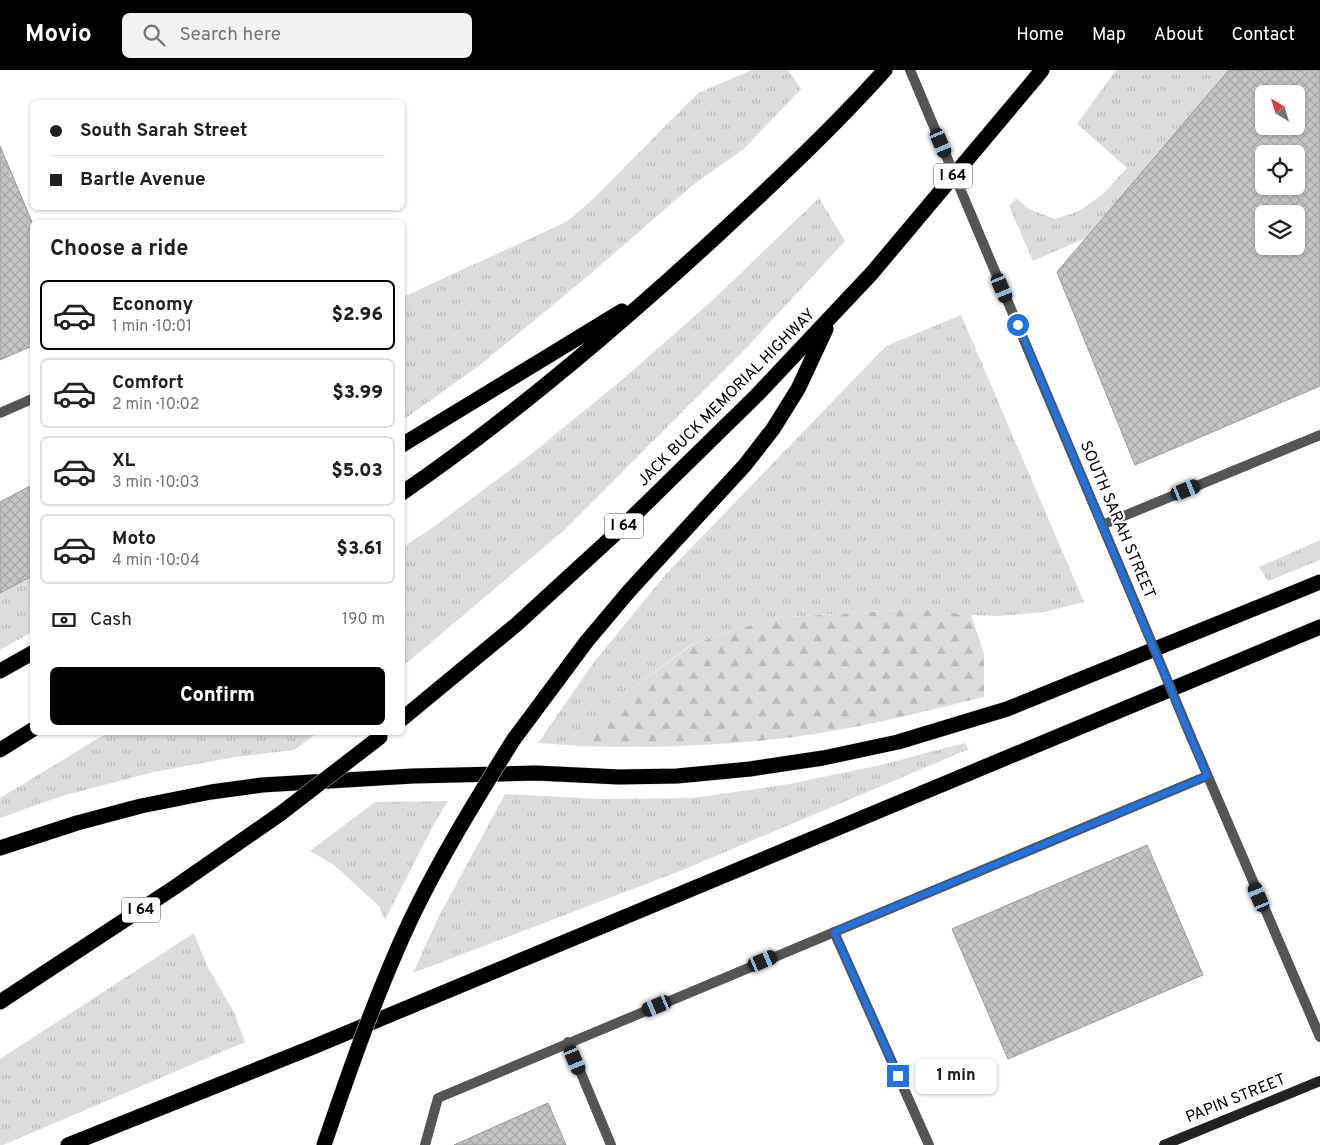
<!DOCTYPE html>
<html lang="en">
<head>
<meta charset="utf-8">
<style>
  :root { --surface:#fff; --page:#f2f2f2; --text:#202124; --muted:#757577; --line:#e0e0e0; --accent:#000 }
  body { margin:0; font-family:Overpass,sans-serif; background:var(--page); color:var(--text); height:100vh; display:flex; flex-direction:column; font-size:19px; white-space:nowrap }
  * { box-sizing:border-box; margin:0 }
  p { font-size:16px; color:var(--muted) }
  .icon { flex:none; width:28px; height:28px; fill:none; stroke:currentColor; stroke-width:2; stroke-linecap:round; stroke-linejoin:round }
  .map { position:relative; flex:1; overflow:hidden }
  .side { position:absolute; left:30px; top:150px; width:375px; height:515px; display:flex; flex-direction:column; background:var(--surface); border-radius:8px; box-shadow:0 1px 4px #0004 }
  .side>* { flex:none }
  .banner { position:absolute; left:30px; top:30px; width:375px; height:110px; border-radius:8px; box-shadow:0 1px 4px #0004; display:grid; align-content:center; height:110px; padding:0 20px; background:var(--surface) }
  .needle { width:32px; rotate:322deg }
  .controls { position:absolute; left:1255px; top:15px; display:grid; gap:10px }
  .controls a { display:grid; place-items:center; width:50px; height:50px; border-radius:8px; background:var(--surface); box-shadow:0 1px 4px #0004; font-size:25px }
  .end { position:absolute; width:22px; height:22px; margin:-11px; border:6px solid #1a73e8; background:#fff; box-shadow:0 0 0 2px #fff }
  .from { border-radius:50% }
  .bubble { position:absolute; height:35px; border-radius:8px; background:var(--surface); box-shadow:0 1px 4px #0004; font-size:16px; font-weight:800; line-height:35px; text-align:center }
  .car { position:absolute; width:15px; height:30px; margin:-15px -8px; border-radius:6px; box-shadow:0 0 4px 1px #0007; background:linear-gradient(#222 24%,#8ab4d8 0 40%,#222 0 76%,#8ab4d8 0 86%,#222 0) }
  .banner b { display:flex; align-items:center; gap:18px; height:48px; font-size:19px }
  .banner b+b { border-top:1px solid var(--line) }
  .banner i { width:12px; height:12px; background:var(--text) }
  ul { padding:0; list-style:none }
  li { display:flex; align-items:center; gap:15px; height:70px; margin:0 10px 8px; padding:0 10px; border:2px solid var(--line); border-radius:8px }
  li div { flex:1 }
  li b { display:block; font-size:19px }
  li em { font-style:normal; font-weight:800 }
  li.selected { border-color:var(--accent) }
  li>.icon { width:45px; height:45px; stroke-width:1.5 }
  h2 { padding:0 20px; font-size:22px; line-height:60px }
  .pay { display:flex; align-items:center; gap:12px; height:55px; padding:0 20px; font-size:19px }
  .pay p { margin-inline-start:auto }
  .cta { display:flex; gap:10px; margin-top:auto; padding:10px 20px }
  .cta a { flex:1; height:58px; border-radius:8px; background:var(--accent); color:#fff; font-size:20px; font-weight:800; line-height:58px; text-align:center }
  header { display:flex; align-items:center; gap:30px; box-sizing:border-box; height:70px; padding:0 25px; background:var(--accent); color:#fff }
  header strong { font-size:24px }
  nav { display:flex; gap:28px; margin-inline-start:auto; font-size:18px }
  .search { width:350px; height:45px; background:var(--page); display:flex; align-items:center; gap:12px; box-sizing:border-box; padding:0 18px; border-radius:8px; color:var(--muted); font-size:19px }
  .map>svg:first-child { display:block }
  .grass { fill:url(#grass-tufts) }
  .forest { fill:url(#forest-firs) }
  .building { fill:url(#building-cross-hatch); stroke:#999; fill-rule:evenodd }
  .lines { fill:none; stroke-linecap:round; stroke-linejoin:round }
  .highway-casing { stroke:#dbdbdb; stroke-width:16 }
  .lane { stroke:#555; stroke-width:10 }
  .street { stroke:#555; stroke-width:10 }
  .secondary { stroke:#222; stroke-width:10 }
  .highway { stroke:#000; stroke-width:15 }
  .highway-bridge-casing { stroke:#dbdbdb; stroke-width:16; stroke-linecap:butt }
  .street-bridge { stroke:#555; stroke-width:10 }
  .highway-bridge { stroke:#000; stroke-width:15 }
  .route { stroke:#1a73e8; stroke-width:6 }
  .labels { text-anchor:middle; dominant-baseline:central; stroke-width:4.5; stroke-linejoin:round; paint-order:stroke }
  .shield { fill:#fff; stroke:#4c4c4c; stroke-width:1 }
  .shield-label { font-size:15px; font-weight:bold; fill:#000 }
  .street-label { font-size:16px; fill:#000; stroke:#fff }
</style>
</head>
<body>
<header>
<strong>Movio</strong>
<div class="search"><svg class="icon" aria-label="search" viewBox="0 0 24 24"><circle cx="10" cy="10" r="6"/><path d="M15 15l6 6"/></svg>Search here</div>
<nav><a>Home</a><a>Map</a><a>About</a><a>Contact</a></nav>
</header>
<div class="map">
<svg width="1320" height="1075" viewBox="0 0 1320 1075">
  <defs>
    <pattern id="grass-tufts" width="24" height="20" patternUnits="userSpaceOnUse" patternTransform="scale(1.25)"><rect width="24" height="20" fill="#dcdcdc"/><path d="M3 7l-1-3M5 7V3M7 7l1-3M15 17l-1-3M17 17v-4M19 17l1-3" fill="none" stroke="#bbb"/></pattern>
    <pattern id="forest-firs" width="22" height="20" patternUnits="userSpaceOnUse" patternTransform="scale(1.25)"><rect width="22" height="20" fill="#dcdcdc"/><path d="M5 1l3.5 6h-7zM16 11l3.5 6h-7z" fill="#bbb"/></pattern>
    <pattern id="building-cross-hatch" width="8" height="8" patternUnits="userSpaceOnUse" patternTransform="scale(1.25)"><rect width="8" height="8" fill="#c4c4c4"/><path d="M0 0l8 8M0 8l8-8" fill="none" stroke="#a7a7a7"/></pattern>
  </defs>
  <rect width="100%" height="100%" fill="#fff"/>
  <!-- grass -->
  <path class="grass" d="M752,0H788L801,19L745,78L693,115L588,206L480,295L403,350V227L566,152L590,132L698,23Z
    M1116,0H1229L1086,168L1033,191L1009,136L1016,128L1029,139L1055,149L1079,141L1103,124L1127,98L1077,54Z
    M819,128L845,171L749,275L561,463L403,596V477L432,458L530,385L623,309L715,228Z
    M961,245L1084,532L1044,542L998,546L971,545L916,539L773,548L692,574L618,629L581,676L538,673L594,592L666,504L886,276Z
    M1320,470V490L1268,511L1259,497Z
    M32,506V562L0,580V523Z
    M107,663V662L317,663L294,680L235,687L154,702L62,726L0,748V728Z
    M964,673L969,679L685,799L413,903L438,848L505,724L601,729L693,728L789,714L881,695Z
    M448,731L434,754L385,850L379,836L334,795L310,781L375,732Z
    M194,863L208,898L234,942L245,972L3,1075H0V989Z"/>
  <!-- forest -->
  <path class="forest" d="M916,539L971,545L984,583V627C918,643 853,660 786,668C718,676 649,678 581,676L618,629L693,574L773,548Z"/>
  <!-- building -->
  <path class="building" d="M1229,0H1320V316L1135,395L1057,202ZM1264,24H1296V56H1264ZM1264,84H1296V116H1264ZM1264,144H1296V176H1264Z
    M0,76L32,152V276L0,290Z
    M32,415V506L0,523V432Z
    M1147,775L1203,905L1008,989L952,859Z
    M548,1033L566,1075H454Z"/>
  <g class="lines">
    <defs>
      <path id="highway" d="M1034,10L1042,0
        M402,375L622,241
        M402,423C514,346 618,257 718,165C775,112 833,58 885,0
        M0,601L32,583
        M402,649L517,554L613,466L757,325L872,203
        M514,669L587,571L630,520L745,395L773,359L798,319L826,259
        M0,680L32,660
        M0,778L77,753L141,736L211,722L262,715L413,706L536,703L619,707L677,706L750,699L823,688L898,672L1007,639L1320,512
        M0,932L175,817L280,744
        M68,1075L313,977L1320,557"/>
    </defs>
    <!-- highway casing -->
    <use href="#highway" class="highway-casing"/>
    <!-- lane -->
    <path class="lane" d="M568,972L611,1075
      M425,1075L438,1028L1207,706"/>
    <!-- street -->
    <path class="street" d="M910,0L1138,540
      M0,343L32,329
      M1102,455L1320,365
      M1191,667L1320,967
      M834,862L929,1075"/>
    <!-- secondary -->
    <path class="secondary" d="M1164,1075L1320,1011"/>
    <!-- highway -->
    <use href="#highway" class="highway"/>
    <defs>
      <path id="highway-bridge" d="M872,203L1034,10
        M280,744L380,667
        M324,1075C350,999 376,924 410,851C440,788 477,728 514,669"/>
    </defs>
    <!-- highway-bridge casing -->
    <use href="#highway-bridge" class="highway-bridge-casing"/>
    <!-- street-bridge -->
    <path class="street-bridge" d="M1138,540L1191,667"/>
    <!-- highway-bridge -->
    <use href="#highway-bridge" class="highway-bridge"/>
  </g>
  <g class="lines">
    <!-- route -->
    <path class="route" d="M898,1006L834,862L1207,706L1018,255"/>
  </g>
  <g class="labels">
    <!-- shield labels -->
    <g class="shield">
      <rect x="934" y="93.5" width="38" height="25" rx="4"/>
      <rect x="605" y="443.5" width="38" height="25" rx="4"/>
      <rect x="122" y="827.5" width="38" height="25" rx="4"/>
    </g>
    <g class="shield-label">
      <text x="953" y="106">I 64</text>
      <text x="624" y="456">I 64</text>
      <text x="141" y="840">I 64</text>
    </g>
    <!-- street labels -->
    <g class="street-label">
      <text transform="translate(727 328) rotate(-45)">JACK BUCK MEMORIAL HIGHWAY</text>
      <text transform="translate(1117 450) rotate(67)">SOUTH SARAH STREET</text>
      <text transform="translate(1236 1029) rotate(-22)">PAPIN STREET</text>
    </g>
  </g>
</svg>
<div class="controls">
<a><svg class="needle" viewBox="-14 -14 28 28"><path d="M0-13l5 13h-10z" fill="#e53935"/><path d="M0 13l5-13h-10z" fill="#757577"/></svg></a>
<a><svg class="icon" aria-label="locate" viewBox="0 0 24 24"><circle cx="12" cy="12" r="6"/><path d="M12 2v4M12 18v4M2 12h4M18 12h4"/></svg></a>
<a><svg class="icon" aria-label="layers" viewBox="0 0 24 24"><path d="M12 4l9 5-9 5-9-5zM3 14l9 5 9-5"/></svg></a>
</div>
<i class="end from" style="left:1018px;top:255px"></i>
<i class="end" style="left:898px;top:1006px"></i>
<div class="bubble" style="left:915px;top:989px;width:82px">1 min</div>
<i class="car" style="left:941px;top:73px;rotate:157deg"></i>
<i class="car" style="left:1002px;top:218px;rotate:157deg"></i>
<i class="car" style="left:1186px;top:420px;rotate:68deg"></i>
<i class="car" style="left:1259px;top:827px;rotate:337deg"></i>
<i class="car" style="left:763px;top:891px;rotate:67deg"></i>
<i class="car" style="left:657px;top:936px;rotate:247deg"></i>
<i class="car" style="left:575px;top:990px;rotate:157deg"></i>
<div class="banner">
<b><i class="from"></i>South Sarah Street</b>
<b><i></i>Bartle Avenue</b>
</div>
<section class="side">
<h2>Choose a ride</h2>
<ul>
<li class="selected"><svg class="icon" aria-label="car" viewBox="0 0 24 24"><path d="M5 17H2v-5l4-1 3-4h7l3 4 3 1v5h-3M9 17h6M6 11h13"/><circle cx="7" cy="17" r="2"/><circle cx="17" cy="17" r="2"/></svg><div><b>Economy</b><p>1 min · 10:01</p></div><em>$2.96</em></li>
<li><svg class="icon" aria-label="car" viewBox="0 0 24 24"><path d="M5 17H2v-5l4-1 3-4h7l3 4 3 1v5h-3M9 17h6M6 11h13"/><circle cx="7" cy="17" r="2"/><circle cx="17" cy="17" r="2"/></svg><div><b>Comfort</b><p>2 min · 10:02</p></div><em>$3.99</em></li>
<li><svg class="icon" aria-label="car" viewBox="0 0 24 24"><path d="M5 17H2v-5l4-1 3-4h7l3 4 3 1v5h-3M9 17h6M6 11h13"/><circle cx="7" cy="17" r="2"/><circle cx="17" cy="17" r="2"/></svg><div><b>XL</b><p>3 min · 10:03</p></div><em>$5.03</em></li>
<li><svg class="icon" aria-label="car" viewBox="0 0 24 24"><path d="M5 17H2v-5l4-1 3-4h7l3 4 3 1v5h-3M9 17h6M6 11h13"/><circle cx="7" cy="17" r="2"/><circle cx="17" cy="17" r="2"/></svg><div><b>Moto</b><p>4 min · 10:04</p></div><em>$3.61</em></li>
</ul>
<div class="pay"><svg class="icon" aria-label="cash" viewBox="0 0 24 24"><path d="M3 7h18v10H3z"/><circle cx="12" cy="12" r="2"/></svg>Cash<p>190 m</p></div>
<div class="cta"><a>Confirm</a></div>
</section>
</div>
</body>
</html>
